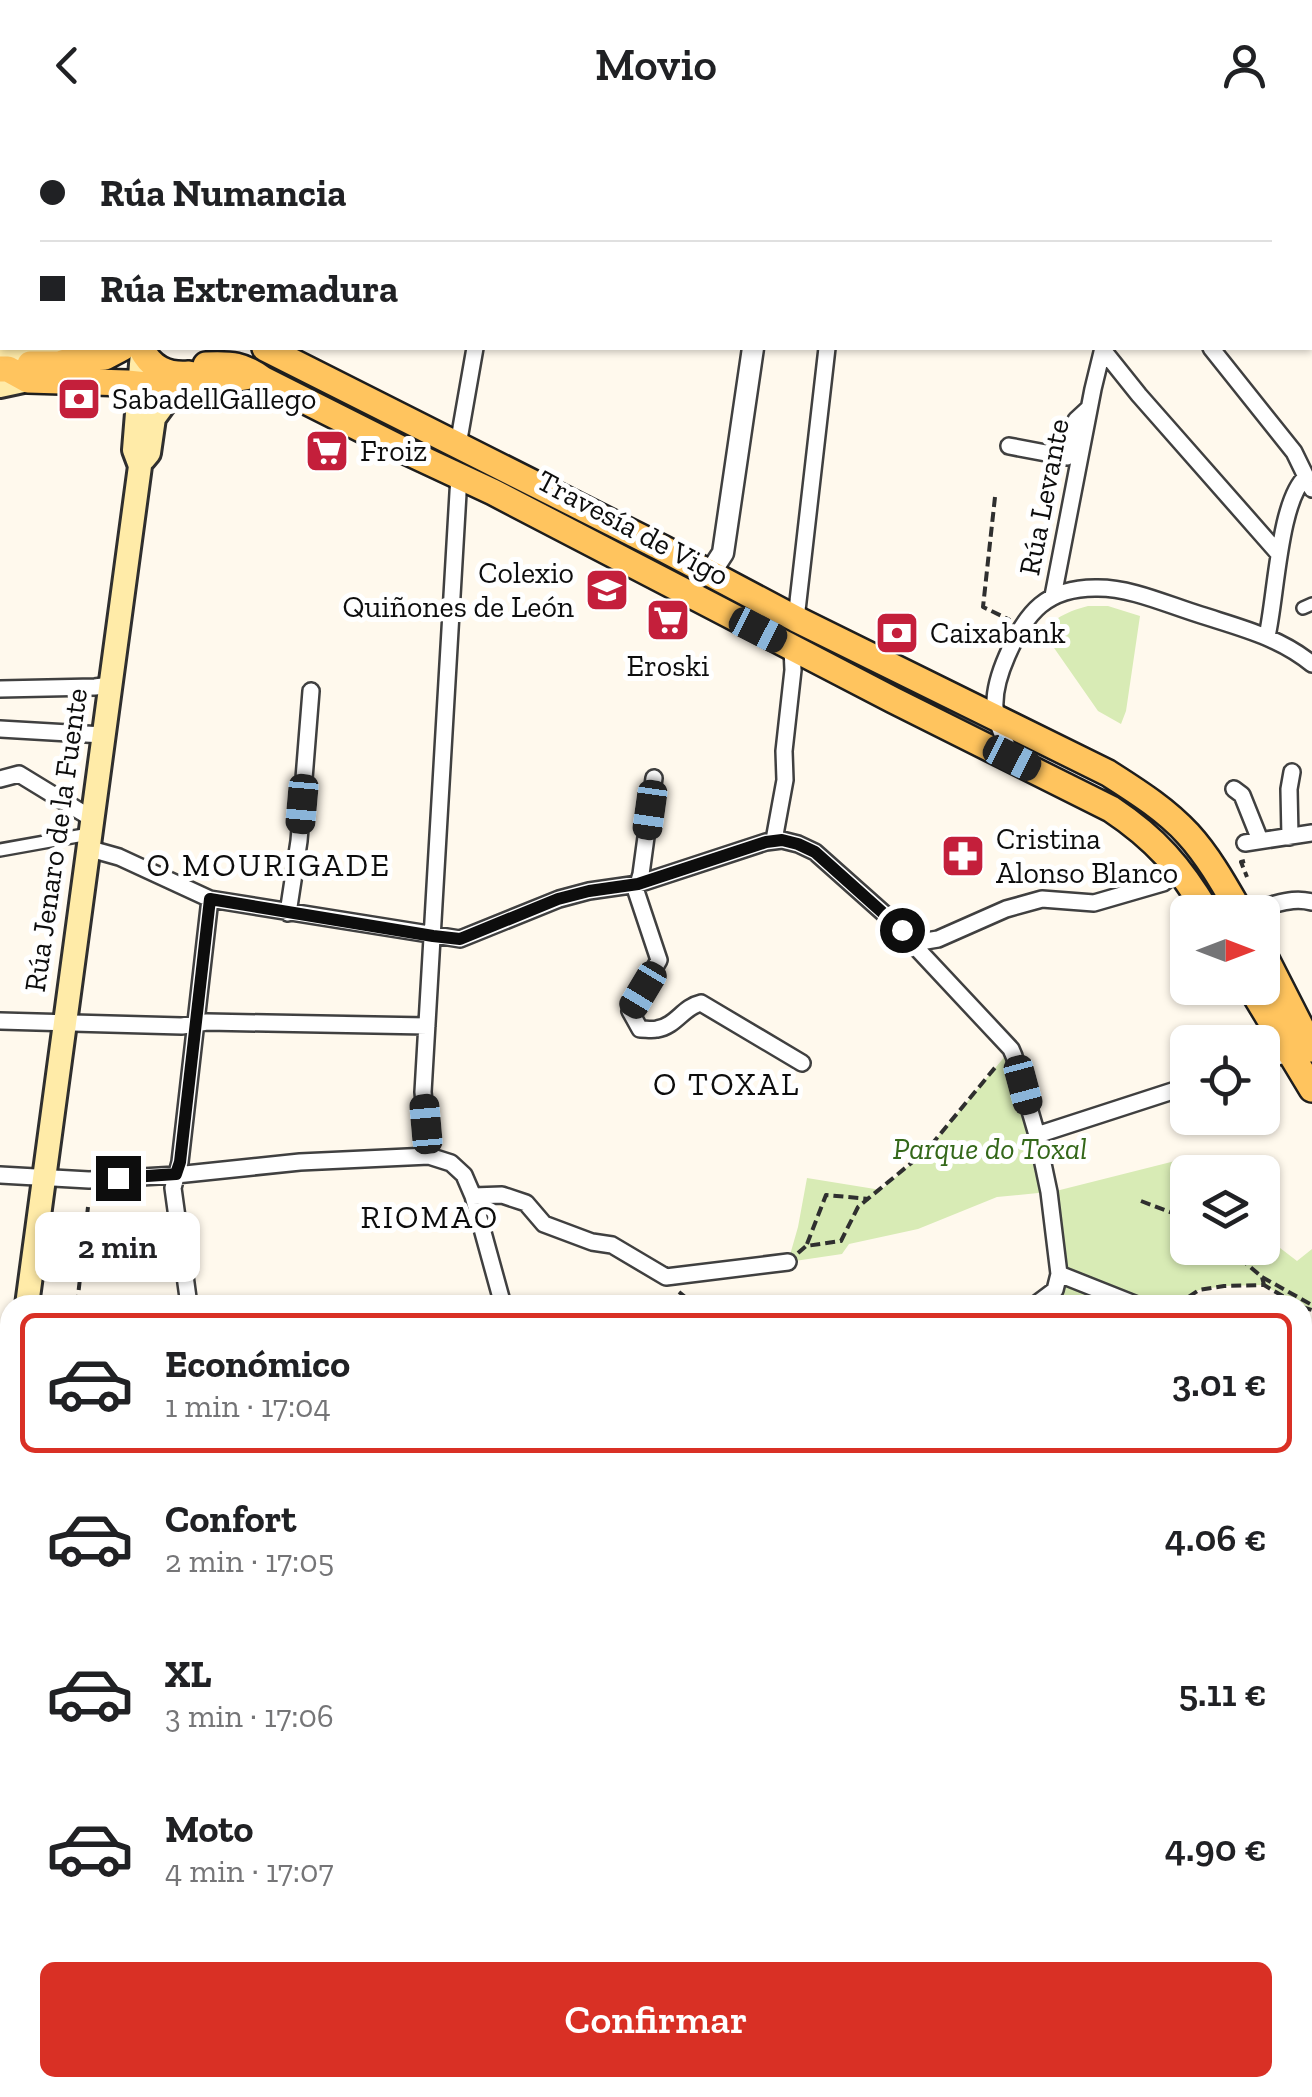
<!DOCTYPE html>
<html lang="es">
<head>
<meta charset="utf-8">
<style>
  :root { --surface:#fff; --page:#f2f2f2; --text:#202124; --muted:#757577; --line:#e0e0e0; --accent:#d93025 }
  body { margin:0; font-family:"Zilla Slab",serif; background:var(--page); color:var(--text); height:100vh; display:flex; flex-direction:column; font-size:38px; white-space:nowrap }
  * { box-sizing:border-box; margin:0 }
  p { font-size:32px; color:var(--muted) }
  .icon { flex:none; width:55px; height:55px; fill:none; stroke:currentColor; stroke-width:2; stroke-linecap:round; stroke-linejoin:round }
  .map { position:relative; flex:1; overflow:hidden }
  .panel { position:absolute; left:0px; top:1165px; width:1312px; height:802px; display:flex; flex-direction:column; background:var(--surface); border-radius:30px 30px 0 0; box-shadow:0 2px 8px #0004 }
  .panel>* { flex:none }
  .hud { position:absolute; left:0px; top:0px; width:1312px; height:220px; box-shadow:0 2px 8px #0004; display:grid; align-content:center; height:220px; padding:0 40px; background:var(--surface) }
  .needle { width:65px; rotate:90deg }
  .controls { position:absolute; left:1170px; top:765px; display:grid; gap:20px }
  .controls a { display:grid; place-items:center; width:110px; height:110px; border-radius:15px; background:var(--surface); box-shadow:0 2px 8px #0004; font-size:50px }
  .end { position:absolute; width:45px; height:45px; margin:-22px; border:12px solid #0d0d0d; background:#fff; box-shadow:0 0 0 5px #fff }
  .from { border-radius:50% }
  .bubble { position:absolute; height:70px; border-radius:15px; background:var(--surface); box-shadow:0 2px 8px #0004; font-size:32px; font-weight:600; line-height:70px; text-align:center }
  .car { position:absolute; width:30px; height:60px; margin:-30px -15px; border-radius:12px; box-shadow:0 0 8px 2px #0007; background:linear-gradient(#222 24%,#8ab4d8 0 40%,#222 0 76%,#8ab4d8 0 86%,#222 0) }
  .hud b { display:flex; align-items:center; gap:35px; height:95px; font-size:38px }
  .hud b+b { border-top:2px solid var(--line) }
  .hud i { width:25px; height:25px; background:var(--text) }
  ul { padding:18px 0 0; list-style:none }
  li { display:flex; align-items:center; gap:30px; height:140px; margin:0 20px 15px; padding:0 20px; border:5px solid transparent; border-radius:15px }
  li div { flex:1 }
  li b { display:block; font-size:38px }
  li em { font-style:normal; font-weight:600 }
  li.selected { border-color:var(--accent) }
  li>.icon { width:90px; height:90px; stroke-width:1.5 }
  .button { display:flex; gap:20px; margin-top:auto; padding:20px 40px }
  .button a { flex:1; height:115px; border-radius:15px; background:var(--accent); color:#fff; font-size:40px; font-weight:600; line-height:115px; text-align:center }
  header { display:flex; justify-content:space-between; align-items:center; height:130px; padding:0 40px; background:var(--surface); font-size:45px; font-weight:600 }
  .map>svg:first-child { display:block }
  .green { fill:#d8ebb5 }
  .lines { fill:none; stroke-linecap:round; stroke-linejoin:round }
  .service-casing { stroke:#404040; stroke-width:12 }
  .pedestrian-casing { stroke:#404040; stroke-width:16 }
  .minor-casing { stroke:#404040; stroke-width:20 }
  .tertiary-casing { stroke:#404040; stroke-width:25 }
  .secondary-casing { stroke:#2f2f2f; stroke-width:28 }
  .primary-casing { stroke:#1e1e1e; stroke-width:30 }
  .path { stroke:#2f2f2f; stroke-width:4; stroke-dasharray:10 5; stroke-linecap:butt }
  .service { stroke:#fff; stroke-width:8 }
  .pedestrian { stroke:#fff; stroke-width:11 }
  .minor { stroke:#fff; stroke-width:15 }
  .tertiary { stroke:#fff; stroke-width:20 }
  .secondary { stroke:#ffeba8; stroke-width:22 }
  .primary { stroke:#ffc45e; stroke-width:25 }
  .route { stroke:#0d0d0d; stroke-width:12 }
  .labels { text-anchor:middle; dominant-baseline:central; stroke-width:10; stroke-linejoin:round; paint-order:stroke }
  .poi-label { font-size:30px; fill:#0d0d0d; stroke:#fff; text-anchor:start }
  .street-label { font-size:30px; fill:#0d0d0d; stroke:#fff }
  .park-label { font-size:30px; font-style:italic; fill:#34681a; stroke:#fff }
  .neighbourhood-label { font-size:32px; letter-spacing:2.5px; fill:#0d0d0d; stroke:#fff }
</style>
</head>
<body>
<header><svg class="icon" aria-label="back" viewBox="0 0 24 24"><path d="M15 5l-7 7 7 7"/></svg>Movio<svg class="icon" aria-label="person" viewBox="0 0 24 24"><circle cx="12" cy="8" r="4"/><path d="M4 21q1-7 8-7t8 7"/></svg></header>
<div class="map">
<svg width="1312" height="1967" viewBox="0 0 1312 1967">
  <rect width="100%" height="100%" fill="#fff9ed"/>
  <!-- green -->
  <path class="green" d="M1088,476H1108L1140,486L1126,581L1121,594L1098,581L1052,515L1033,511C1048,492 1064,482 1088,476Z
    M1011,919L1056,1061L1179,1030L1183,1037L1221,1026L1229,1042H1188V1118H1262L1263,1101L1267,1108L1297,1131L1312,1119V1180L1306,1179L1302,1175H1298L1264,1155L1224,1156L1199,1160L1176,1175H1035L1055,1160L1048,1062L997,1067L918,1099L849,1114L842,1124L788,1132L798,1097L807,1048L881,1060L927,1020Z
    M0,1500L10,1504V1623L0,1626Z"/>
  <g class="lines">
    <defs>
      <path id="service" d="M0,1463L10,1466"/>
      <path id="pedestrian" d="M1303,478L1312,474
        M0,720L89,704"/>
      <path id="minor" d="M250,0L254,2
        M617,0L619,2
        M886,0L888,2
        M1216,0L1218,2
        M427,2L428,0
        M510,2L511,0
        M0,74L2,71
        M1211,218L1294,322L1312,359
        M1103,220L1139,265L1279,424
        M458,315L475,218
        M1009,316L1067,327L1076,290L1089,278
        M1053,466L1093,259L1103,218
        M796,489L827,218
        M1267,506C1276,468 1279,370 1306,347
        M0,559L95,557L110,555
        M0,599L103,605
        M1012,628C1006,611 996,595 995,577C994,559 1000,542 1007,526C1026,482 1047,457 1098,458C1132,458 1168,475 1201,485C1241,498 1279,507 1312,534
        M654,648L641,744L636,761L659,830L630,881L640,899C646,899 652,900 657,899C676,896 683,877 701,873L802,933
        M0,649L19,644L91,688
        M1234,659L1242,665L1260,710
        M1290,707L1289,659L1292,642
        M774,710L785,650L784,621L793,540L792,518
        M1245,713L1312,703
        M87,718L119,727L210,769L460,809L559,769L589,761L638,754L766,712L782,710L798,714L815,722L906,803L926,811L938,809L1006,779L1042,769L1094,773L1163,753L1172,746L1176,735
        M1235,775C1265,785 1283,764 1312,772
        M288,783L299,711L311,561
        M906,803L910,811L1011,919L1014,926L1037,1005L1049,1062L1059,1144L1055,1160L1035,1175
        M0,891L182,896L207,892L427,896
        M1262,932L1290,923
        M1037,1005L1188,956
        M429,1026L423,962L459,346
        M0,1045L89,1050L176,1045L300,1032L429,1026L451,1033L464,1045L473,1066L503,1175
        M473,1066L502,1065L526,1073L544,1094L592,1112L612,1115L666,1147L788,1132
        M1059,1144L1137,1175
        M189,1175L173,1058L180,1032L210,769
        M1302,1451L1312,1477
        M0,1660L10,1657
        M0,1740L10,1746
        M1302,1755L1312,1751
        M0,1869L10,1873
        M135,1958L181,1967
        M444,1958L448,1967
        M1177,1967L1178,1958"/>
      <path id="tertiary" d="M783,2V0
        M710,443L723,423L753,218"/>
      <path id="secondary" d="M0,222L56,224
        M0,256L28,250
        M144,329L149,323L154,288L184,247
        M27,1175L140,336L134,320L142,222
        M10,1248L8,1261L10,1273
        M0,1429L10,1407
        M1302,1592L1312,1595
        M1302,1614L1312,1617"/>
      <path id="primary" d="M43,0L45,2
        M76,0L78,2
        M141,218C151,238 167,246 189,244
        M265,218L664,419L796,489L1108,643C1136,661 1165,679 1188,704C1209,727 1225,756 1240,782
        M30,234H59L79,228L105,227L122,218
        M206,235C232,234 242,234 264,250L403,320L493,362L893,570L1111,679C1156,709 1180,737 1207,782
        M0,239H8L28,250L127,253L176,258L204,256L220,251L245,247
        M1262,821L1312,919
        M1251,858L1312,959
        M0,1346L10,1314
        M0,1394L10,1381
        M859,1958L863,1967"/>
    </defs>
    <!-- service casing -->
    <use href="#service" class="service-casing"/>
    <!-- pedestrian casing -->
    <use href="#pedestrian" class="pedestrian-casing"/>
    <!-- minor casing -->
    <use href="#minor" class="minor-casing"/>
    <!-- tertiary casing -->
    <use href="#tertiary" class="tertiary-casing"/>
    <!-- secondary casing -->
    <use href="#secondary" class="secondary-casing"/>
    <!-- primary casing -->
    <use href="#primary" class="primary-casing"/>
    <!-- path -->
    <path class="path" d="M1237,0L1240,2
      M1312,0V1
      M1310,54L1312,56
      M995,367L983,477L1010,490
      M1245,731L1241,732L1247,747
      M1141,1071L1188,1089
      M75,1092L88,1093
      M807,1114L826,1065L869,1069
      M1228,1118L1262,1147L1264,1155
      M798,1123L806,1116L841,1111L858,1077L927,1020L998,934
      M1262,1147L1312,1175
      M679,1162L695,1175
      M77,1175L88,1077
      M1176,1175L1199,1160L1224,1156L1264,1155L1298,1175
      M1302,1177L1312,1180
      M9,1449H10"/>
    <!-- service -->
    <use href="#service" class="service"/>
    <!-- pedestrian -->
    <use href="#pedestrian" class="pedestrian"/>
    <!-- minor -->
    <use href="#minor" class="minor"/>
    <!-- tertiary -->
    <use href="#tertiary" class="tertiary"/>
    <!-- secondary -->
    <use href="#secondary" class="secondary"/>
    <!-- primary -->
    <use href="#primary" class="primary"/>
  </g>
  <g class="lines">
    <!-- route -->
    <path class="route" d="M118,1048L176,1044L180,1032L210,769L433,806L460,809L558,769L589,761L638,754L766,712L782,710L798,714L815,722L902,800"/>
  </g>
  <!-- icons -->
  <defs>
    <symbol id="bank-square" viewBox="-11 -11 22 22"><rect x="-9" y="-9" width="18" height="18" rx="4" fill="#c41f3b" stroke="#fff"/><path d="M-6-4H6V4H-6ZM0-2.3a2.3 2.3 0 1 0 0 4.6a2.3 2.3 0 1 0 0-4.6Z" fill="#fff"/></symbol>
    <symbol id="supermarket-square" viewBox="-11 -11 22 22"><rect x="-9" y="-9" width="18" height="18" rx="4" fill="#c41f3b" stroke="#fff"/><path d="M-6-5.5h2.5l.6 2H6L4.5 2H-2.5L-4.4-4H-6ZM-1.5 3.2a1.3 1.3 0 1 0 .1 0ZM3 3.2a1.3 1.3 0 1 0 .1 0Z" fill="#fff"/></symbol>
    <symbol id="school-square" viewBox="-11 -11 22 22"><rect x="-9" y="-9" width="18" height="18" rx="4" fill="#c41f3b" stroke="#fff"/><path d="M0-5L7-2L0 1L-7-2ZM-4 1L0 2.5L4 1V4Q0 6-4 4Z" fill="#fff"/></symbol>
    <symbol id="pharmacy-square" viewBox="-11 -11 22 22"><rect x="-9" y="-9" width="18" height="18" rx="4" fill="#c41f3b" stroke="#fff"/><path d="M-2-6h4v4h4v4h-4v4h-4v-4h-4v-4h4Z" fill="#fff"/></symbol>
  </defs>
  <g fill-rule="evenodd">
    <use href="#bank-square" x="54" y="244" width="50" height="50"/>
    <use href="#supermarket-square" x="302" y="296" width="50" height="50"/>
    <use href="#school-square" x="582" y="435" width="50" height="50"/>
    <use href="#supermarket-square" x="643" y="465" width="50" height="50"/>
    <use href="#bank-square" x="872" y="478" width="50" height="50"/>
    <use href="#pharmacy-square" x="938" y="701" width="50" height="50"/>
  </g>
  <g class="labels">
    <!-- poi labels -->
    <g class="poi-label">
      <text x="112" y="269">SabadellGallego</text>
      <text x="360" y="321">Froiz</text>
      <text x="574" y="443" text-anchor="end">Colexio<tspan x="574" dy="34">Quiñones de León</tspan></text>
      <text x="930" y="503">Caixabank</text>
      <text x="668" y="536" text-anchor="middle">Eroski</text>
      <text x="996" y="709">Cristina<tspan x="996" dy="34">Alonso Blanco</tspan></text>
    </g>
    <!-- street labels -->
    <g class="street-label">
      <text transform="translate(1044 367) rotate(-79)">Rúa Levante</text>
      <text transform="translate(633 398) rotate(28)">Travesía de Vigo</text>
      <text transform="translate(56 710) rotate(-82)">Rúa Jenaro de la Fuente</text>
    </g>
    <!-- park labels -->
    <g class="park-label">
      <text x="990" y="1019">Parque do Toxal</text>
    </g>
    <!-- neighbourhood labels -->
    <g class="neighbourhood-label">
      <text x="269" y="735">O MOURIGADE</text>
      <text x="727" y="954">O TOXAL</text>
      <text x="430" y="1087">RIOMAO</text>
    </g>
  </g>
</svg>
<div class="controls">
<a><svg class="needle" viewBox="-14 -14 28 28"><path d="M0-13l5 13h-10z" fill="#e53935"/><path d="M0 13l5-13h-10z" fill="#757577"/></svg></a>
<a><svg class="icon" aria-label="locate" viewBox="0 0 24 24"><circle cx="12" cy="12" r="6"/><path d="M12 2v4M12 18v4M2 12h4M18 12h4"/></svg></a>
<a><svg class="icon" aria-label="layers" viewBox="0 0 24 24"><path d="M12 4l9 5-9 5-9-5zM3 14l9 5 9-5"/></svg></a>
</div>
<i class="end from" style="left:902px;top:800px"></i>
<i class="end" style="left:118px;top:1048px"></i>
<div class="bubble" style="left:35px;top:1082px;width:165px">2 min</div>
<i class="car" style="left:758px;top:500px;rotate:117deg"></i>
<i class="car" style="left:1012px;top:628px;rotate:117deg"></i>
<i class="car" style="left:302px;top:674px;rotate:185deg"></i>
<i class="car" style="left:650px;top:680px;rotate:188deg"></i>
<i class="car" style="left:643px;top:860px;rotate:211deg"></i>
<i class="car" style="left:1023px;top:955px;rotate:165deg"></i>
<i class="car" style="left:426px;top:994px;rotate:355deg"></i>
<div class="hud">
<b><i class="from"></i>Rúa Numancia</b>
<b><i></i>Rúa Extremadura</b>
</div>
<section class="panel">
<ul>
<li class="selected"><svg class="icon" aria-label="car" viewBox="0 0 24 24"><path d="M5 17H2v-5l4-1 3-4h7l3 4 3 1v5h-3M9 17h6M6 11h13"/><circle cx="7" cy="17" r="2"/><circle cx="17" cy="17" r="2"/></svg><div><b>Económico</b><p>1 min · 17:04</p></div><em>3.01 €</em></li>
<li><svg class="icon" aria-label="car" viewBox="0 0 24 24"><path d="M5 17H2v-5l4-1 3-4h7l3 4 3 1v5h-3M9 17h6M6 11h13"/><circle cx="7" cy="17" r="2"/><circle cx="17" cy="17" r="2"/></svg><div><b>Confort</b><p>2 min · 17:05</p></div><em>4.06 €</em></li>
<li><svg class="icon" aria-label="car" viewBox="0 0 24 24"><path d="M5 17H2v-5l4-1 3-4h7l3 4 3 1v5h-3M9 17h6M6 11h13"/><circle cx="7" cy="17" r="2"/><circle cx="17" cy="17" r="2"/></svg><div><b>XL</b><p>3 min · 17:06</p></div><em>5.11 €</em></li>
<li><svg class="icon" aria-label="car" viewBox="0 0 24 24"><path d="M5 17H2v-5l4-1 3-4h7l3 4 3 1v5h-3M9 17h6M6 11h13"/><circle cx="7" cy="17" r="2"/><circle cx="17" cy="17" r="2"/></svg><div><b>Moto</b><p>4 min · 17:07</p></div><em>4.90 €</em></li>
</ul>
<div class="button"><a>Confirmar</a></div>
</section>
</div>
</body>
</html>
